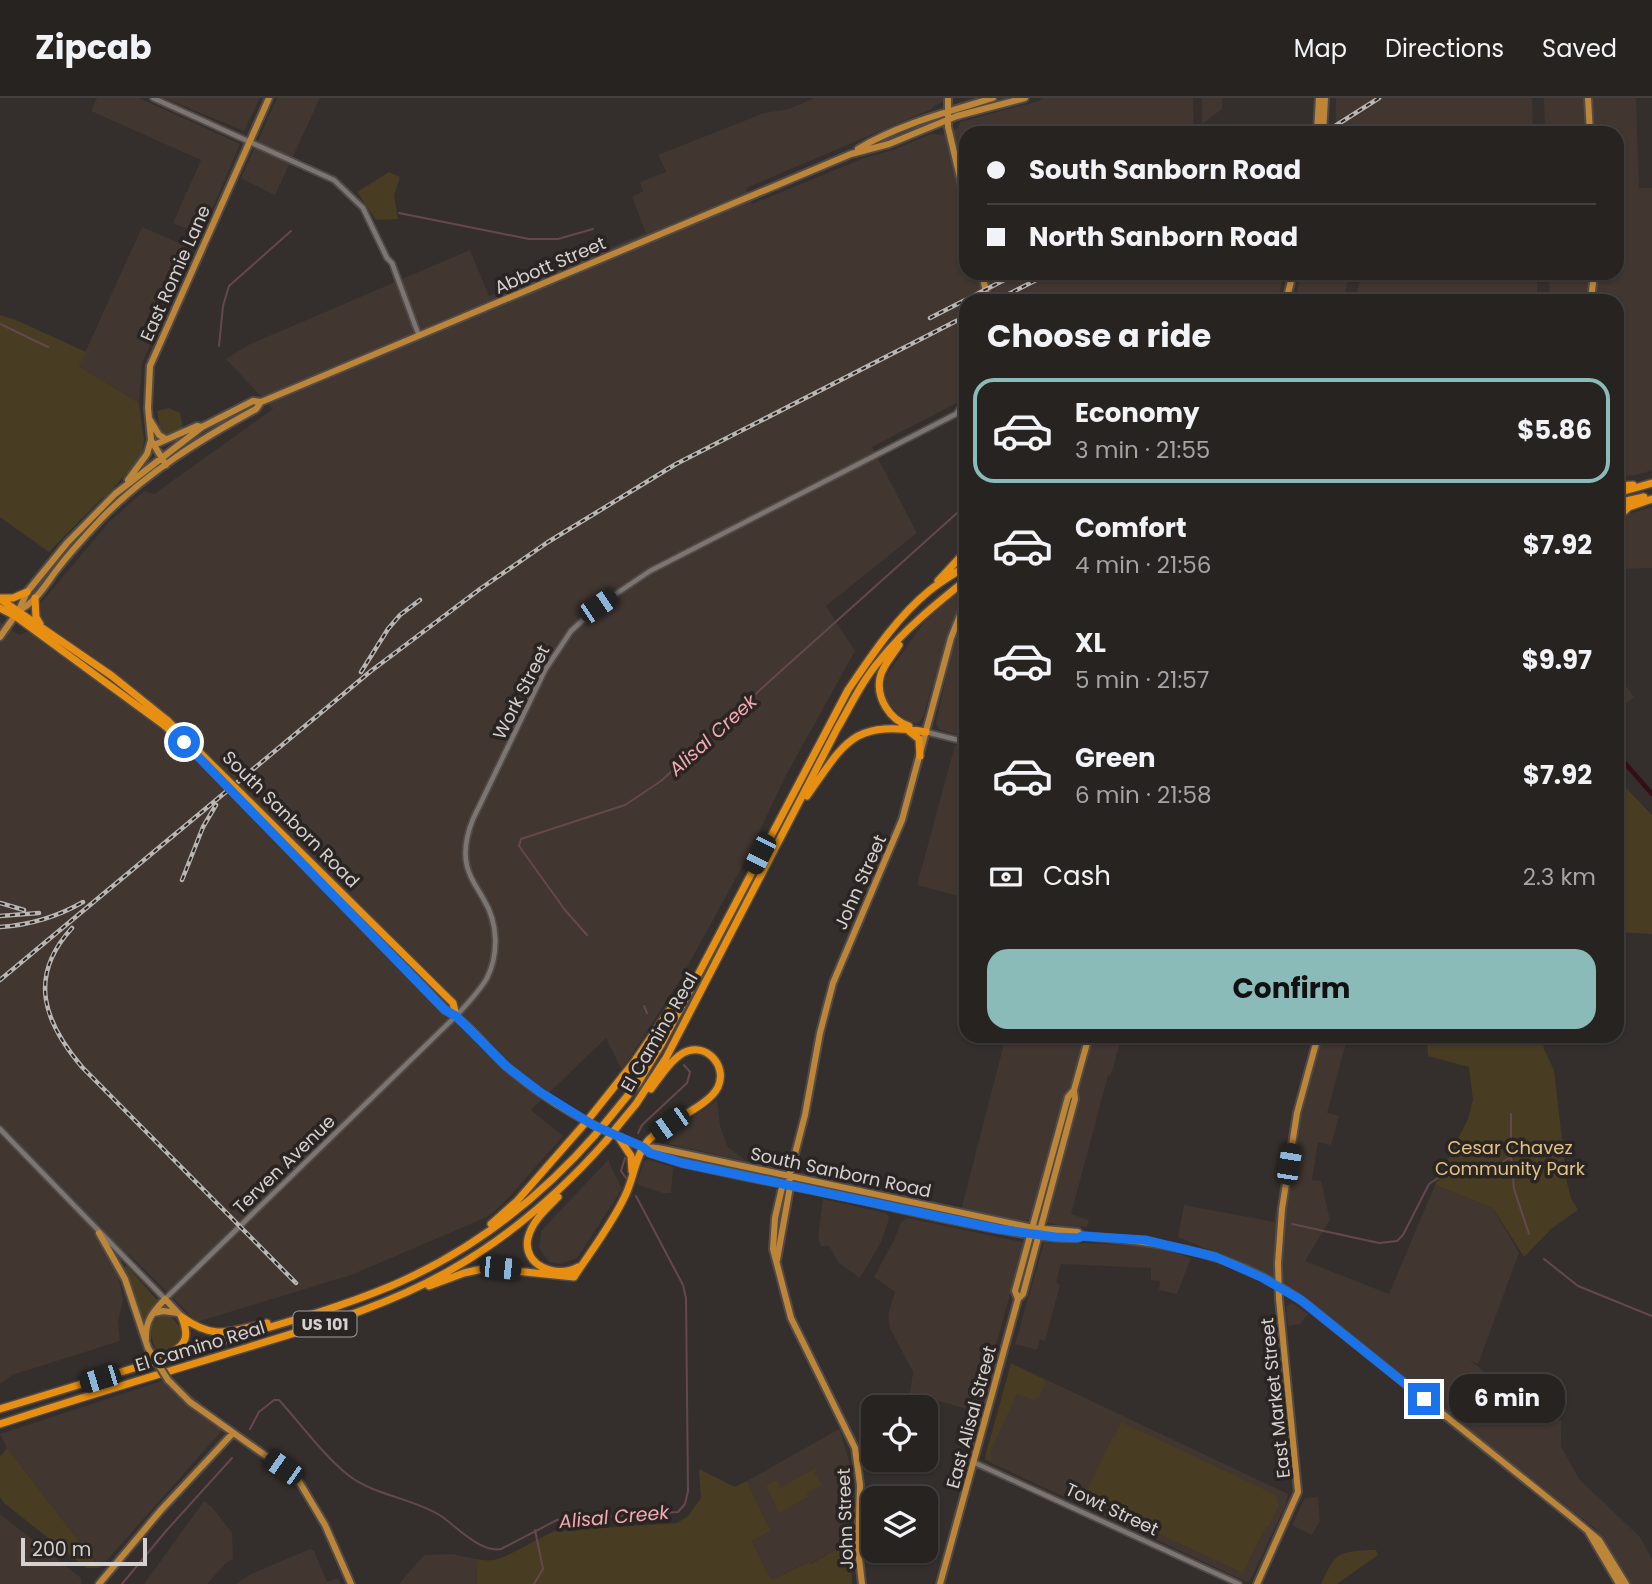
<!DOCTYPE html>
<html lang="en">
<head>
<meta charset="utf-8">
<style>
  :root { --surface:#272321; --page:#332f2e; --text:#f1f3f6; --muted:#a4a4a5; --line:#43403f; --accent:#8bbbb9 }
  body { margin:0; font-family:Poppins,sans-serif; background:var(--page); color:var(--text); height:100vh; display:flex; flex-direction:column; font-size:26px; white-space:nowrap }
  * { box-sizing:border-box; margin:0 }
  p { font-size:23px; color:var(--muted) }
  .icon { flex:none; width:38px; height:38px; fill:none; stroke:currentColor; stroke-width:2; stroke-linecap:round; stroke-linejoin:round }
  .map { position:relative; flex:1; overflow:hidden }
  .sheet { position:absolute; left:959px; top:196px; width:665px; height:749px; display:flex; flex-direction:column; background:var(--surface); border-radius:21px; box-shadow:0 2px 5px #0004,0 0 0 2px var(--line) }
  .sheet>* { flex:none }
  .hud { position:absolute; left:959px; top:28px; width:665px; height:154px; border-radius:21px; box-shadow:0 2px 5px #0004,0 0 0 2px var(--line); display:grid; align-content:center; height:154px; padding:0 28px; background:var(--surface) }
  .controls { position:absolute; left:861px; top:1297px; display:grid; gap:14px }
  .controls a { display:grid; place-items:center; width:77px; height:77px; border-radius:14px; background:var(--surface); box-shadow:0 2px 5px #0004,0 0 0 2px var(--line); font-size:35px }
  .scale { position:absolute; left:21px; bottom:18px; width:126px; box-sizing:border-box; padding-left:7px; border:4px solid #d5d1d0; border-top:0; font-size:19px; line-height:24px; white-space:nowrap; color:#d5d1d0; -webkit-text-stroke:5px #2a2523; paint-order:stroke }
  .end { position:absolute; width:32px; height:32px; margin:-16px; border:9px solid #1a73e8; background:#fff; box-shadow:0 0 0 4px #fff }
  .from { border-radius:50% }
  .bubble { position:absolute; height:49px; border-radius:21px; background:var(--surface); box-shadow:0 2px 5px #0004,0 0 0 2px var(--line); font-size:23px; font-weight:700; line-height:49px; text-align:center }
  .car { position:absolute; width:21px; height:42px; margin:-21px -10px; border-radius:9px; box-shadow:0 0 5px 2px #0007; background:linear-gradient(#222 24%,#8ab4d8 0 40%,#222 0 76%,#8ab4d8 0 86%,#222 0) }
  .hud b { display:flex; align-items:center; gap:24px; height:66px; font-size:26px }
  .hud b+b { border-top:2px solid var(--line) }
  .hud i { width:18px; height:18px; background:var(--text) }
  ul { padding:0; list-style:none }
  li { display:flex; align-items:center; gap:21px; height:105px; margin:0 14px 10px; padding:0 14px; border:4px solid transparent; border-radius:21px }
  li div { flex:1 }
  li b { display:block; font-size:26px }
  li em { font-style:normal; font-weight:700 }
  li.current { border-color:var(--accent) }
  li>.icon { width:63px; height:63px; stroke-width:1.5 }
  h2 { padding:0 28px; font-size:32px; line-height:84px }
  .pay { display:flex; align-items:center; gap:18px; height:77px; padding:0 28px; font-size:26px }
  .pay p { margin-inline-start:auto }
  .cta { display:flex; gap:14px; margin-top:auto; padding:14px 28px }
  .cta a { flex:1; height:80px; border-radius:21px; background:var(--accent); color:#111; font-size:28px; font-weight:700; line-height:80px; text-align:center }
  header { display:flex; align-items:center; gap:42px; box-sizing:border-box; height:98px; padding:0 35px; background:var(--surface); border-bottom:2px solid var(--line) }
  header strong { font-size:33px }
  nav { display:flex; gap:38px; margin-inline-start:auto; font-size:24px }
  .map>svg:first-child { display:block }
  .built { fill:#413630 }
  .green { fill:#483c23 }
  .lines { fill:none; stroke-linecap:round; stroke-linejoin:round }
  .stream { stroke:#64484d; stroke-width:2 }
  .canal { stroke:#340e15; stroke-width:4.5 }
  .minor-casing { stroke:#504b49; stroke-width:8 }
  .major-casing { stroke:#504b49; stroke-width:10 }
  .highway-casing { stroke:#504b49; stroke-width:10 }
  .minor { stroke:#7c7572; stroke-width:4.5 }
  .major { stroke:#bc8538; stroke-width:6 }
  .highway { stroke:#e78f12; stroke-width:7 }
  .rail-casing { stroke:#bab6b4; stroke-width:4.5 }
  .rail { stroke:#2a2523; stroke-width:2; stroke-dasharray:5; stroke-linecap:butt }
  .major-bridge-casing { stroke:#504b49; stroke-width:10; stroke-linecap:butt }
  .highway-bridge-casing { stroke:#504b49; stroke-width:10; stroke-linecap:butt }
  .major-bridge { stroke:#bc8538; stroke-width:6 }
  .highway-bridge { stroke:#e78f12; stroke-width:7 }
  .route { stroke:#1a73e8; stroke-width:9 }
  .labels { text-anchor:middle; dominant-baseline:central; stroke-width:7; stroke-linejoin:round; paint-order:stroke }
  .shield { fill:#2a2523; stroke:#a29d9c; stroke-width:2 }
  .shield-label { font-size:16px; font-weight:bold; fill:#d5d1d0 }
  .street-label { font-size:18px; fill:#d5d1d0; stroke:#2a2523 }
  .park-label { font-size:18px; fill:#e2c382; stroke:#2a2523 }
  .water-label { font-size:19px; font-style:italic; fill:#f4a8b0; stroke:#2a2523 }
</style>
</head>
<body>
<header>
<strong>Zipcab</strong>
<nav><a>Map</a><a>Directions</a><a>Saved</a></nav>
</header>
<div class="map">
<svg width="1652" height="1486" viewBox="0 0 1652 1486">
  <rect width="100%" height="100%" fill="#342f2c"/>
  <!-- built -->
  <path class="built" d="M97,0H139L240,46L201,137L173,125L201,62L91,13Z
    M164,0H260L244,33Z
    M277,0H320L275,97L241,80Z
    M814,0H951L934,8L932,11L746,90L752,106L864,60L893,52L933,35L941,37L958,30L960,24L1039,3L1042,0H1193L1194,35H966V175H1285L1277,203H966V300L872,349L917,435L826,508L855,553L785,679L748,758L680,882L622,972L606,940L531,1012L563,1038L503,1106L487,1119L351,1177L197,1224L129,1156L117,1170L123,1203L118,1223L120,1243L12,1277L0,1286V524L19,537L27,534L41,517V505L109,424L144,393L154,396L273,311L226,261L248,247L470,152L489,198L646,135L632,99L643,93L640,84L666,74L658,57L764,15L789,11Z
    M1202,0H1222V11L1202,26Z
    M1336,0H1532L1533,35H1336Z
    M1544,0H1636L1639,90H1652V372L1636,377L1617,379V203H1550L1549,175H1617V35H1545Z
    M142,129L193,151L142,265L139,305L79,268Z
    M1302,175H1350L1343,203H1294Z
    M1362,175H1537V203H1355Z
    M1652,409V470L1617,471V431L1628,416Z
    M966,487L942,556L923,619L918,626L904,621L885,602V579L927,520Z
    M966,525L965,614L966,640L939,631L936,625L952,551Z
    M1617,575L1634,599L1617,613Z
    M955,647L966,650V800L917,787Z
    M1006,938H1122L1111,977L1108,978L1071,1116L1089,1122L1087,1129L1059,1127L1030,1121L1026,1123L961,1112Z
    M1313,938H1348L1327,1015L1339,1018L1331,1047L1318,1044L1312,1082L1321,1083L1330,1122L1305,1163L1389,1196L1435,1087L1493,1110L1519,1155L1478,1266L1470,1262L1533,1316L1555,1323L1561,1322V1348L1579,1381L1640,1439L1652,1461V1486H1626L1597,1432L1284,1184L1178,1139L1184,1107L1274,1124L1290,1026Z
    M717,1002L720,1028L728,1049L746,1063L669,1046L673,1033Z
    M608,1062L622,1091L577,1160L561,1166L549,1164L539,1150L541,1133Z
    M649,1062L673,1069L671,1095H663L636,1086L644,1063Z
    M823,1101L885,1115L888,1117L889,1121L881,1144L860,1180L839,1165L829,1148H821L818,1140Z
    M907,1120L1022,1144L1023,1148L978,1314L910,1295L913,1274L890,1230L888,1216L895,1194L874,1179L894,1142L901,1124Z
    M1046,1143L1162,1149L1191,1160L1177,1196L1159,1192L1160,1183L1151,1182V1170L1061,1166L1056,1184L1060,1187L1045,1243L1040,1241L1037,1252L1015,1246L1044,1145Z
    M1292,1205L1308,1216L1300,1226L1288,1228L1286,1209Z
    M1011,1265L1288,1396L1286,1406L1250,1483L1247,1484L985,1362Z
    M171,1280L227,1327L100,1470L7,1350L0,1336Z
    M839,1331L852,1372L850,1443L810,1466L807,1464L771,1482L752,1443L771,1433L747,1383Z
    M1318,1399L1320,1423L1312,1437L1292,1427L1305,1400Z
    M204,1403L212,1409L232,1435L233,1461L226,1465L207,1486H144Z
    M0,1416L81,1480V1486H0Z
    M310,1451L314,1453L327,1484L338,1480L341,1486H236L251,1476Z
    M452,1456L476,1461L477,1486H399L424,1457Z"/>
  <!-- green -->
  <path class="green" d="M389,74L400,79L394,97L398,121L376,122L357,94Z
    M0,217L16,222L86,254L79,268L139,305L144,342L142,358L106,398L102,400L49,454L0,419Z
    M169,310L180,315L183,331L170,337L160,332L157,313Z
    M1617,681L1652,717V836L1617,834Z
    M1430,938H1542L1544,951L1554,972L1567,1085L1571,1100L1578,1112L1551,1131L1524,1159L1493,1110L1435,1087L1468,1021L1473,1002L1469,969L1428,958L1427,945Z
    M127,1168L157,1202L143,1222H140L123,1170Z
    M161,1217L171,1219L184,1234L180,1246L158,1256C151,1242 146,1227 161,1217Z
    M1011,1266L1043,1281L1046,1285L1038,1301L1035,1300L1033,1302L1017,1296L990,1354L992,1359L991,1364L985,1359Z
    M1121,1324L1276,1397L1279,1407L1269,1428H1266L1243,1475L1104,1410L1087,1392L1112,1340H1114Z
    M7,1350L100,1470H86L4,1405L0,1399V1359Z
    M816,1370L817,1372L814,1374L822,1387L807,1395L808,1399L779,1415L766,1388L776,1382L781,1389Z
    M699,1371L735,1389L747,1383L771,1433L752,1443L771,1482L808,1464L811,1466L850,1443L852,1486H477L476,1461C481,1462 488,1463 493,1462C508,1460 537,1440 555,1433L677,1425L688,1418L701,1400Z
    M1369,1452H1376L1378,1457L1337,1486H1321C1335,1457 1335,1454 1369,1452Z"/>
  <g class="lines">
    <!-- stream -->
    <path class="stream" d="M399,115L529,141H558L593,131
      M0,226L48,249
      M219,248L223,208L229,188L291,133
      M587,837L565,812L519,748L521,741L625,707L661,683L772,581L966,407
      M644,908L647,915
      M1511,1016V1059L1514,1091L1529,1136
      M638,1035L642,1027L687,985L690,974L684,967
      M625,1060L621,1073L626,1080
      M1292,1126L1379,1145L1397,1143L1403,1137L1429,1086L1442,1077L1471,1078L1487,1073L1511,1059
      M1544,1161L1578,1188L1652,1218
      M250,1331L259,1314L274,1302H279C302,1327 322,1356 348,1377C375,1398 413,1400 441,1418C457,1429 481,1455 501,1451L557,1422L678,1414L685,1406L688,1393L686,1200L683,1187L636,1098
      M122,1486L166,1433L232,1360
      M534,1486L543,1471L535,1432"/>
    <!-- canal -->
    <path class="canal" d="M1617,656L1652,696"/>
    <defs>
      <path id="minor" d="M153,0L334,82L363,110L387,160L392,165L419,238
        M956,316L966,317
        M926,634L966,644
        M0,1031L165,1201L456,918C467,906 479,894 487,880C499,856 498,825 484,802C478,791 470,781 467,768C463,752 467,736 473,721L545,572L571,533L598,508L650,473L956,316L961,309L966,307
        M973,1364L1239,1486"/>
      <path id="major" d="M948,0V29L966,105
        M1588,0L1590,35
        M1317,35L1319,0
        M1323,35L1325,0
        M858,51C899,26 948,14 993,0
        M982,175L988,203
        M1282,203L1288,195L1293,175
        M1591,203L1594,175
        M150,322L159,337L166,341
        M154,347L197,328L202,329
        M166,367L151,342L148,310L150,268L269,0
        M128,382L147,356L151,342
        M19,512C36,505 47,484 59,469C72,452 87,436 102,420C146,375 201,341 256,311L261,304
        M0,539L19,512L27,494L67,445L115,396L202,329L253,303L261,304L273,299L851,56L889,46L957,18L1025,0
        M643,1049L658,1050L1033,1130L1078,1134L1082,1138C1167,1145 1235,1153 1306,1206L1569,1417L1599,1442L1626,1486
        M643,1049L650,1055L682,1065C741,1078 801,1090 861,1102C895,1110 1060,1150 1082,1138
        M783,1085L775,1120L773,1151L791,1220L855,1350L860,1387L858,1451L862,1486
        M99,1135L125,1181L148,1250
        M777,1162L790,1089L789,1079L805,1017L820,935L833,885L902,722L951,540L966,502
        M1018,1201L1015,1193L1068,999L1074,992L1089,938
        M154,1215L163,1213L178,1215
        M146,1241C145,1223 153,1214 165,1201L182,1219
        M168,1282L190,1304L283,1370L300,1385L325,1427L351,1486
        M1589,1435L1619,1486
        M99,1486L161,1412L233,1335
        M940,1486L1018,1201L1023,1196L1075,1001L1074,992
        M1257,1486L1298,1394L1279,1201L1278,1165L1282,1111L1297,1015L1318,938"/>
      <path id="highway" d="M1617,388L1633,387
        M1617,395L1652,385
        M1617,405L1644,399
        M1617,420L1629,409L1652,401
        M938,483L966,453
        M1,500H13L27,494
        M35,500L36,519L40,526
        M0,501L112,578L168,623
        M0,510L15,518L165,628
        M899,547C893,557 882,568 880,580C876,600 890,622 909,628
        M909,633L919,641L920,658
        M807,698C846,643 852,622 926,634
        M286,740L453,905L456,918
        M282,744L445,912C470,925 487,951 508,970C548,1004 594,1030 643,1049
        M606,1024L638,985L661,947L848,592C872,557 896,520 929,493C940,484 954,476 966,468
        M617,1029L636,1006L666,960L837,631C851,607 863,581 881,561C905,531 936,506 966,482
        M619,1040L631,1058L632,1073
        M558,1099C547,1110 532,1123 528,1140C522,1168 557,1181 578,1169
        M491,1126L517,1103L587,1023L634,964L689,884
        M429,1188L464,1175L487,1170L574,1179C591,1153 612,1126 625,1098C633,1083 636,1056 647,1044C663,1024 708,1010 718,989C728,967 705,943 683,955C670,963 660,979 651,991
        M182,1219C215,1243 230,1233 267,1225
        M170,1255C187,1247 189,1237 182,1220
        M0,1311C73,1289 146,1266 219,1244C277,1227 336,1211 391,1188C470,1154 539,1101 595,1037
        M0,1326C82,1299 166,1274 249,1249C317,1228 385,1209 447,1174C508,1140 560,1095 606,1043"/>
    </defs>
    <!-- minor casing -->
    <use href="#minor" class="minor-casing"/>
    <!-- major casing -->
    <use href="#major" class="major-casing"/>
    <!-- highway casing -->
    <use href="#highway" class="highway-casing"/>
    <!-- minor -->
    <use href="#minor" class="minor"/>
    <!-- major -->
    <use href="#major" class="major"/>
    <!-- highway -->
    <use href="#highway" class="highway"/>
    <defs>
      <path id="rail" d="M1324,35L1379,0
        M995,203L1050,175
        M930,220L1018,175
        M361,574L388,531L400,517L420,502
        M182,782L203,729L216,707
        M0,805L24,812
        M0,818L39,815
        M0,829C30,827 57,819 83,804
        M72,830C27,879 44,924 82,969L296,1185
        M0,882L371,573L480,491L548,444L676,366L966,218"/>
    </defs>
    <!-- rail casing -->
    <use href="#rail" class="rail-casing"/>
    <!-- rail -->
    <use href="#rail" class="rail"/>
    <defs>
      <path id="major-bridge" d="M148,1250L168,1282"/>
      <path id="highway-bridge" d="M168,623L286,740
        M165,628L188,648
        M202,662L282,744
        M595,1037L606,1024
        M606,1043L617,1029"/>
    </defs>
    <!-- major-bridge casing -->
    <use href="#major-bridge" class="major-bridge-casing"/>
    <!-- highway-bridge casing -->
    <use href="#highway-bridge" class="highway-bridge-casing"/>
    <!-- major-bridge -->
    <use href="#major-bridge" class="major-bridge"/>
    <!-- highway-bridge -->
    <use href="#highway-bridge" class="highway-bridge"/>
  </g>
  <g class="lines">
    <!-- route -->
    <path class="route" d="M184,644L445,912L456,918L506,968L540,994L593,1027L643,1049L650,1055L682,1065L998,1131L1055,1139L1078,1140L1082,1138L1145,1142L1216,1159L1263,1180L1301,1202L1424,1301"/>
  </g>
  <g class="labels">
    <!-- shield labels -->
    <rect class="shield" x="293.5" y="1213.5" width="63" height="25" rx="5"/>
    <g class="shield-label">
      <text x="325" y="1226">US 101</text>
    </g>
    <!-- street labels -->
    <g class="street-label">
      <text transform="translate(550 167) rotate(-23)">Abbott Street</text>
      <text transform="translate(175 175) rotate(-66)">East Romie Lane</text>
      <text transform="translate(521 594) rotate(-63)">Work Street</text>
      <text transform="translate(291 721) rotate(45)">South Sanborn Road</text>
      <text transform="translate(860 784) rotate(-66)">John Street</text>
      <text transform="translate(659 934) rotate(-60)">El Camino Real</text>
      <text transform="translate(284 1066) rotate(-44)">Terven Avenue</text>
      <text transform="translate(841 1074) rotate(12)">South Sanborn Road</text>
      <text transform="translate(200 1248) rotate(-17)">El Camino Real</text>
      <text transform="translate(1275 1300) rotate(-96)">East Market Street</text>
      <text transform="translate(971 1319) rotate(-75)">East Alisal Street</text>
      <text transform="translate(1112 1411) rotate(25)">Towt Street</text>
      <text transform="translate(845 1421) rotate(-92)">John Street</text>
    </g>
    <!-- park labels -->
    <g class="park-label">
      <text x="1510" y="1049">Cesar Chavez<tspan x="1510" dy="21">Community Park</tspan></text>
    </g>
    <!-- water labels -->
    <g class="water-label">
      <text transform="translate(713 637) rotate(-42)">Alisal Creek</text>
      <text transform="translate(614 1419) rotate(-5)">Alisal Creek</text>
    </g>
  </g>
</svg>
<div class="controls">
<a><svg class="icon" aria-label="locate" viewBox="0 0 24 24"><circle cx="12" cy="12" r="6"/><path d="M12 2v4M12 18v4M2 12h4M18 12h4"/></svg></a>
<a><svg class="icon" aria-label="layers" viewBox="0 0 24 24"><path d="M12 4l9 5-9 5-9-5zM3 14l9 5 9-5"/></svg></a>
</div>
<div class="scale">200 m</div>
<i class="end from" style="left:184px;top:644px"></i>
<i class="end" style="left:1424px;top:1301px"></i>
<div class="bubble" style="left:1449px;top:1276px;width:116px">6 min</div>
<i class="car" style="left:598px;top:508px;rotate:56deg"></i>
<i class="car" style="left:760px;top:756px;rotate:207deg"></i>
<i class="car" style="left:670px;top:1026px;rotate:235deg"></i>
<i class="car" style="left:1289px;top:1066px;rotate:9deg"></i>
<i class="car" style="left:500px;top:1170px;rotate:96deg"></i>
<i class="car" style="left:100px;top:1281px;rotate:253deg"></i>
<i class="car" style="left:283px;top:1370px;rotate:305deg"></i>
<div class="hud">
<b><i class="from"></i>South Sanborn Road</b>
<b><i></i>North Sanborn Road</b>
</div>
<section class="sheet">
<h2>Choose a ride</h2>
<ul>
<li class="current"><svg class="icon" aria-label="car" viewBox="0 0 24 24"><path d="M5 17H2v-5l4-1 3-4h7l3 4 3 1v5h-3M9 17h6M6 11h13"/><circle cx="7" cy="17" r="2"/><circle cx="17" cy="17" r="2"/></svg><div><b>Economy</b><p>3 min · 21:55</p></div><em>$5.86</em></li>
<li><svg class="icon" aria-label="car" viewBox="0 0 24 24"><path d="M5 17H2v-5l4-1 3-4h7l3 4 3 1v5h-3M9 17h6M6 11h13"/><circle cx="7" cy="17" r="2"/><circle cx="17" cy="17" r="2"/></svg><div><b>Comfort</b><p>4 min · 21:56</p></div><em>$7.92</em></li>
<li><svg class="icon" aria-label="car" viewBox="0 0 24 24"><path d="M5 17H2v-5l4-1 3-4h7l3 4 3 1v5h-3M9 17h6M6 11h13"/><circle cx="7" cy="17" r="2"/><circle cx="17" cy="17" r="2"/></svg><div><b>XL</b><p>5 min · 21:57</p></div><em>$9.97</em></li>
<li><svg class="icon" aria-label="car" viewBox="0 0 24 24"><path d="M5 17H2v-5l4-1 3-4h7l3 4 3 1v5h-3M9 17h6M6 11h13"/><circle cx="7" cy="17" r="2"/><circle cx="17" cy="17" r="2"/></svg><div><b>Green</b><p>6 min · 21:58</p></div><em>$7.92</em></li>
</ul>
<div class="pay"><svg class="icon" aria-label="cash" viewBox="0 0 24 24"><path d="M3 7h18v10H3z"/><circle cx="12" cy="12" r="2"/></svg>Cash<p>2.3 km</p></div>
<div class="cta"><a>Confirm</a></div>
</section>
</div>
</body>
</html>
